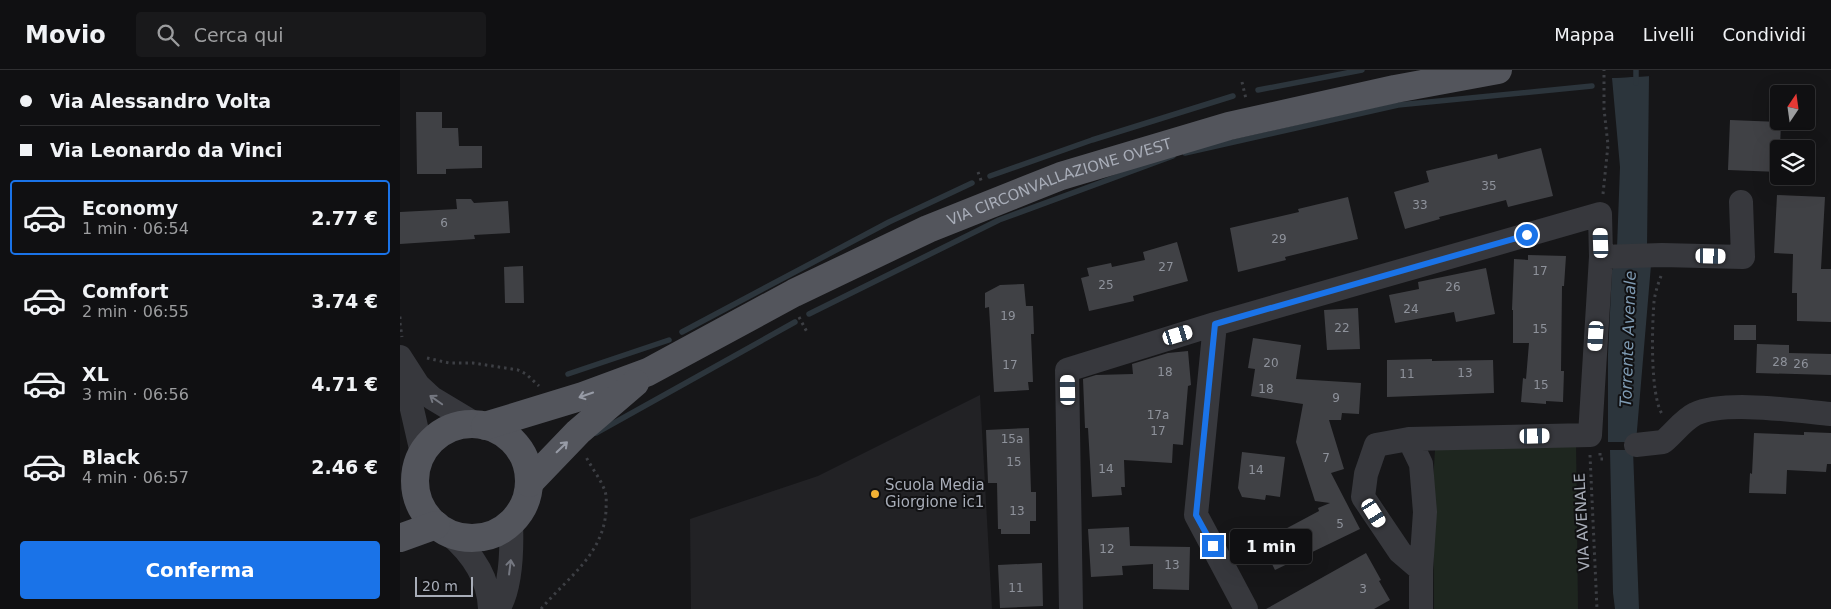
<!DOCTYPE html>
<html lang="it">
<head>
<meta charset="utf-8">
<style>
  :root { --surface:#101012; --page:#19191b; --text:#f1f3f6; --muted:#9c9d9f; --line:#303032; --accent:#1a73e8 }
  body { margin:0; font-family:"DejaVu Sans",sans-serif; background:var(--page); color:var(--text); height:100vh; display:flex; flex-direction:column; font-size:19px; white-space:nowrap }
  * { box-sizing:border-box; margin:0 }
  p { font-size:16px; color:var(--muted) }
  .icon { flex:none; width:28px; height:28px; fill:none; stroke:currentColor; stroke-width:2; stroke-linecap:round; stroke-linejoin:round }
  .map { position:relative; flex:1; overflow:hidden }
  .panel { display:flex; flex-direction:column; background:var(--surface); width:400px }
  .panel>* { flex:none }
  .hud { display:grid; align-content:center; height:110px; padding:0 20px; background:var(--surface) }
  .needle { width:32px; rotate:13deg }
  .buttons { position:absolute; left:1370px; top:15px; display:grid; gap:10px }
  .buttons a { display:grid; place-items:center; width:45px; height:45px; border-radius:5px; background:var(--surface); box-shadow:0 5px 20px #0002,0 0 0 1px var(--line); font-size:25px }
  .scale { position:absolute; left:15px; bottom:12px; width:58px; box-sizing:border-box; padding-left:5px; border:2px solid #a8adb8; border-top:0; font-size:14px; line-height:18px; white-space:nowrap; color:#a8adb8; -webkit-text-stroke:4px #111113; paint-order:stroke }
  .end { position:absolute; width:22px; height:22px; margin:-11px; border:6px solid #1a73e8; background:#fff; box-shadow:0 0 0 2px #fff }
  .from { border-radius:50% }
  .bubble { position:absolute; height:35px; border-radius:5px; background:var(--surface); box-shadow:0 5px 20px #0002,0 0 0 1px var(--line); font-size:16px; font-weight:600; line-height:35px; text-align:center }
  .car { position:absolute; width:15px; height:30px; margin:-15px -8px; border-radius:6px; box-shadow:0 0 4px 1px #0007; background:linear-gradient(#fff 24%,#345 0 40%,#fff 0 76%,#345 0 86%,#fff 0) }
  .hud b { display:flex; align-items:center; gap:18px; height:48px; font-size:19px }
  .hud b+b { border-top:1px solid var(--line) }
  .hud i { width:12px; height:12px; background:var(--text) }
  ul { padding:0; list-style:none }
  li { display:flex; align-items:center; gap:15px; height:75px; margin:0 10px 8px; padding:0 10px; border:2px solid transparent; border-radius:5px }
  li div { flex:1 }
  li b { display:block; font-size:19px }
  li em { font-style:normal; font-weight:600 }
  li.selected { border-color:var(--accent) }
  li>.icon { width:45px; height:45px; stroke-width:1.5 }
  .action { display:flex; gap:10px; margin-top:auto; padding:10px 20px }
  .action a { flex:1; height:58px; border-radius:5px; background:var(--accent); color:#fff; font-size:20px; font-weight:600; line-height:58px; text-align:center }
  header { display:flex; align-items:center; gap:30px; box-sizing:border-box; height:70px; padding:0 25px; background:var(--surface); border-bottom:1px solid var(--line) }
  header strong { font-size:24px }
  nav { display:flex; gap:28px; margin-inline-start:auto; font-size:18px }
  .search { width:350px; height:45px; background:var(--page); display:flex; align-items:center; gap:12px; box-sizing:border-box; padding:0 18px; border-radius:5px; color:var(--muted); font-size:19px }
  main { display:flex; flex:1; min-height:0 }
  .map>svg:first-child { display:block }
  .built { fill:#222225 }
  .green { fill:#1e261f }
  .water { fill:#2c353c }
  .pier { fill:#161618 }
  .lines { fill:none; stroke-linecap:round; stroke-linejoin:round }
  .stream { stroke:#2c353c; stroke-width:5.5 }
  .building { fill:#404145 }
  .path { stroke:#3d3f44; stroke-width:3; stroke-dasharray:2.5 4; stroke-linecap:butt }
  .minor { stroke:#37383d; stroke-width:24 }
  .major { stroke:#53555c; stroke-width:28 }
  .oneway { stroke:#979ba6 }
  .oneway2 { stroke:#757881 }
  .route { stroke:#1a73e8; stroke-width:6 }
  .poi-dot { fill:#f2b134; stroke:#111113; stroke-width:2 }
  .labels { text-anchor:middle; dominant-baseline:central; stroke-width:4; stroke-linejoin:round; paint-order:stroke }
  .number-label { font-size:12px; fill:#8e929b }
  .street-label { font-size:15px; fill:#a8adb8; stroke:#111113 }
  .poi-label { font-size:15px; fill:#a8adb8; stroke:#111113; text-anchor:start }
  .water-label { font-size:16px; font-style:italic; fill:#7f9bb3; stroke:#111113 }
</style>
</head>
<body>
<header>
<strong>Movio</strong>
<div class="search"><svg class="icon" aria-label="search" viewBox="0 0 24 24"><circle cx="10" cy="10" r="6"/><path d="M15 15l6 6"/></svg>Cerca qui</div>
<nav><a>Mappa</a><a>Livelli</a><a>Condividi</a></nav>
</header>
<main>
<section class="panel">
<div class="hud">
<b><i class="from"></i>Via Alessandro Volta</b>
<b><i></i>Via Leonardo da Vinci</b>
</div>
<ul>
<li class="selected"><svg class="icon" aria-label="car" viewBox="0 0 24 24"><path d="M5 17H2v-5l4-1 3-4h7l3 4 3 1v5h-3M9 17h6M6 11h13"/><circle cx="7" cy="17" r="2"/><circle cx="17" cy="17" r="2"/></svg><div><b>Economy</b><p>1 min · 06:54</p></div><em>2.77 €</em></li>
<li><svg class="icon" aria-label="car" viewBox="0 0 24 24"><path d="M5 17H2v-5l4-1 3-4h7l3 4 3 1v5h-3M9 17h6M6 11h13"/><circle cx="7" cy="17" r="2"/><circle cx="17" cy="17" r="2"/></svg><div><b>Comfort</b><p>2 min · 06:55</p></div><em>3.74 €</em></li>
<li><svg class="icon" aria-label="car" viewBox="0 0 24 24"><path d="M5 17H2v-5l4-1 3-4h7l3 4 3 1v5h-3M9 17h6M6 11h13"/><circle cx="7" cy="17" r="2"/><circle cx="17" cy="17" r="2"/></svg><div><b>XL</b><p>3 min · 06:56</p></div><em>4.71 €</em></li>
<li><svg class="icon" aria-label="car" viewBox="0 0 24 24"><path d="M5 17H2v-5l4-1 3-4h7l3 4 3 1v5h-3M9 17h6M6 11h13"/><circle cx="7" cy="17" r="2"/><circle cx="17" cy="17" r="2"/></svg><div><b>Black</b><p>4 min · 06:57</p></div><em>2.46 €</em></li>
</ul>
<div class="action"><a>Conferma</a></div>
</section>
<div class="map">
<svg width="1431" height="539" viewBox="0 0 1431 539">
  <rect width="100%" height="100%" fill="#161618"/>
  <!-- built -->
  <path class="built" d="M580,325L592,539H291L290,449L418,406Z"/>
  <!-- green -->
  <path class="green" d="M1176,369L1178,539H1034L1033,412L1035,380Z"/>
  <!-- water -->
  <path class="water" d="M1249,6L1247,177L1217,178L1220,97L1212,8Z
    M1251,195L1236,372H1208V284L1212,200L1214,197Z
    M1210,380H1233L1239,539H1215L1213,523Z"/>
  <!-- pier -->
  <path class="pier" d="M1249,4L1251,6L1212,8V5Z"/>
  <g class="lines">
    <!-- stream -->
    <path class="stream" d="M1236,13V0
      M858,20L962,0
      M785,83L998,35L1192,16
      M590,106L692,70L833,26
      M409,244L599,150L773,86
      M282,262L489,152L572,113
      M168,304L269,270
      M196,363L395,252"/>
  </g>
  <!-- building -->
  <path class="building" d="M16,42H42V58H58L59,76H82V98L46,99V104H17Z
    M1330,50L1381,52L1379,102L1328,100Z
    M1141,78L1153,126L1108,137L1106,130L1039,147L1040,149L1005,159L994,122L1029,112L1026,101L1097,84L1098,89Z
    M1377,125L1425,127L1421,199H1431V252L1397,251V223H1392L1393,184L1374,183Z
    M948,127L958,169L885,187L886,190L838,202L830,158L899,142L898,139Z
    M56,129H71L74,133L108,131L110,163L74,165L75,169L0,174V142L57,139Z
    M777,172L788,211L733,226L734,231L689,241L681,208L689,206L687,198L711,193L712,197L745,190L743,182Z
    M1128,185L1166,186L1164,216H1162L1161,301H1164L1163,332L1146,331V334L1121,332L1123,308L1126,309L1129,273H1113V240H1112L1114,189L1128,190Z
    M123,196L124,233H105L104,197Z
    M1086,198L1095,244L1056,252L1054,242L995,253L989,225L1019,219L1018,212Z
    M624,214L626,236H633L634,264H631L633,312H628L629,320L594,322L589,237L585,238V223L600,215Z
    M958,238L960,279L927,280L924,240Z
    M1334,255H1356V270H1334Z
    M853,268L901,275L896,309L961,313L959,344L942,343L941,350H929L944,399L931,403L960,459L875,500L870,490L866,492L855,469L876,459V464L919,441L918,438L930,433L915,431L896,372L903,334L851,326L855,299L848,298Z
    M1357,274L1389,275V283L1431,284V305L1356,303Z
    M788,281L791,315L788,316L783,375L773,374L772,393L724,390L725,417H721L722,425L692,427L688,358H685L683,309L696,305L733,304L732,294L768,283Z
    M1032,289V291L1093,290L1094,323L987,327V290Z
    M629,358L631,422H636V451H630V464H601V459H598L597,413H588L586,360Z
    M1404,362L1431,363V394H1427L1426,402L1387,400L1386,424L1349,423L1350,403L1352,404L1354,363L1404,365Z
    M842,382L885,387L880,427L866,425L865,430L842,427L838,418Z
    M729,457L730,476L790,477L789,520L753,519V494L722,496L723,505L691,507L688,459Z
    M966,483L981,510L979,511L990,530L974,539H866Z
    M642,493L643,536L600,538L598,495Z"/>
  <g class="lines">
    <!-- path -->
    <path class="path" d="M842,12L846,29
      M578,102L582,113
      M1203,124L1208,75L1204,39V0
      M1261,206C1258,214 1255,223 1254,232C1252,257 1250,324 1262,344
      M399,247L407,262
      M0,249V244
      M0,253L2,267
      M27,288L49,293H73L118,300L126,304L139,316
      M1200,383V389H1204
      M1190,385L1197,539
      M141,539C167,508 203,485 206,441C206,435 207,427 205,421C201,410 192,398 186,387"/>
    <!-- minor -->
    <path class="minor" d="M1201,187L1262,185L1343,187L1341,132
      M815,254L796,445L846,539
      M0,287L18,315L32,328L77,355
      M0,307L9,326L22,383
      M1009,369L976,375L966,404L963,427L1000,482L1021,500
      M1236,375L1263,372C1274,363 1283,350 1295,344C1325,330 1397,341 1431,344
      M48,463C72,483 89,507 90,539
      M98,539C112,517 112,478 111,452
      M671,539L667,300L815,254L1200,144L1201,187L1190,365L1009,369L1021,394L1025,442L1021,500V539"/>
    <!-- major -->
    <g class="major">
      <circle cx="72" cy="411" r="57"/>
      <path id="s1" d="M85,356L183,326L248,302L394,223L528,159L661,106L829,56L995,19L1098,0"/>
      <path d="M129,413L178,362L235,313"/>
      <path d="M0,468L36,455"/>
    </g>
  </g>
  <!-- one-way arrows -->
  <defs><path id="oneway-shaft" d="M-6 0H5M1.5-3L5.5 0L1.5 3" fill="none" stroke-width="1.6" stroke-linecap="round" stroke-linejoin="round" transform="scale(1.25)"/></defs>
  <g class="oneway">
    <use href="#oneway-shaft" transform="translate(186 325) rotate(161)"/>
    <use href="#oneway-shaft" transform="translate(162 377) rotate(-44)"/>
  </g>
  <g class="oneway2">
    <use href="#oneway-shaft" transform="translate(36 330) rotate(-145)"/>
    <use href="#oneway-shaft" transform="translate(110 497) rotate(-83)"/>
  </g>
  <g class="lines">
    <!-- route -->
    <path class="route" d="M813,476L796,445L815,254L1127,165"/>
  </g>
  <!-- markers -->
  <circle class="poi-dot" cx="475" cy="424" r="5"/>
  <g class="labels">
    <!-- number labels -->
    <g class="number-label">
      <text x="1089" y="116">35</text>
      <text x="1020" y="135">33</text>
      <text x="44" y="153">6</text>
      <text x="879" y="169">29</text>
      <text x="766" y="197">27</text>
      <text x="1140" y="201">17</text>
      <text x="706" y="215">25</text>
      <text x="1053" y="217">26</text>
      <text x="1011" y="239">24</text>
      <text x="608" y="246">19</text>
      <text x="942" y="258">22</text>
      <text x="1140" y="259">15</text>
      <text x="1380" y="292">28</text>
      <text x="871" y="293">20</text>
      <text x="1401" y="294">26</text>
      <text x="610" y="295">17</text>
      <text x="765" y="302">18</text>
      <text x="1065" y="303">13</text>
      <text x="1007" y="304">11</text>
      <text x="1141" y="315">15</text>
      <text x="866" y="319">18</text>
      <text x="936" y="328">9</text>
      <text x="758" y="345">17a</text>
      <text x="758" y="361">17</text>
      <text x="612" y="369">15a</text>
      <text x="926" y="388">7</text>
      <text x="614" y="392">15</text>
      <text x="706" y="399">14</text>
      <text x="856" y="400">14</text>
      <text x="617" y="441">13</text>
      <text x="940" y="454">5</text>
      <text x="707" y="479">12</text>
      <text x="772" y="495">13</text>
      <text x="616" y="518">11</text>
      <text x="963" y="519">3</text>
    </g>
    <!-- street labels -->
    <g class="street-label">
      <text stroke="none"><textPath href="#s1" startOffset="626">VIA CIRCONVALLAZIONE OVEST</textPath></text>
      <text transform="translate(1182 452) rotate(-93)">VIA AVENALE</text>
    </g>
    <!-- poi labels -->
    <g class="poi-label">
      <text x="485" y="415">Scuola Media<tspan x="485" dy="17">Giorgione ic1</tspan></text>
    </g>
    <!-- water labels -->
    <g class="water-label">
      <text transform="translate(1228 269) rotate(-88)">Torrente Avenale</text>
    </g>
  </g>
</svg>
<div class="buttons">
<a><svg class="needle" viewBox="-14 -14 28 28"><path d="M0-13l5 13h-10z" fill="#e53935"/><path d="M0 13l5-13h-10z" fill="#9c9d9f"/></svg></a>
<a><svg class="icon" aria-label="layers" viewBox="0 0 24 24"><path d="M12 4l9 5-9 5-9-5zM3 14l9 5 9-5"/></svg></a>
</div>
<div class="scale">20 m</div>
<i class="end from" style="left:1127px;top:165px"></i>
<i class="end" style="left:813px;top:476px"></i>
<div class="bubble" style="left:830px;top:459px;width:82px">1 min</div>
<i class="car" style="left:1201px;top:173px;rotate:358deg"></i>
<i class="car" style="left:1311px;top:186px;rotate:91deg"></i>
<i class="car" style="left:778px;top:265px;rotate:73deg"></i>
<i class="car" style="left:1196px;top:266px;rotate:184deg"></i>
<i class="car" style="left:668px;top:320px;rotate:359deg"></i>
<i class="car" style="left:1135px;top:366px;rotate:89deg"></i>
<i class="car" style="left:974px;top:443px;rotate:148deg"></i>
</div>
</main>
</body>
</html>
